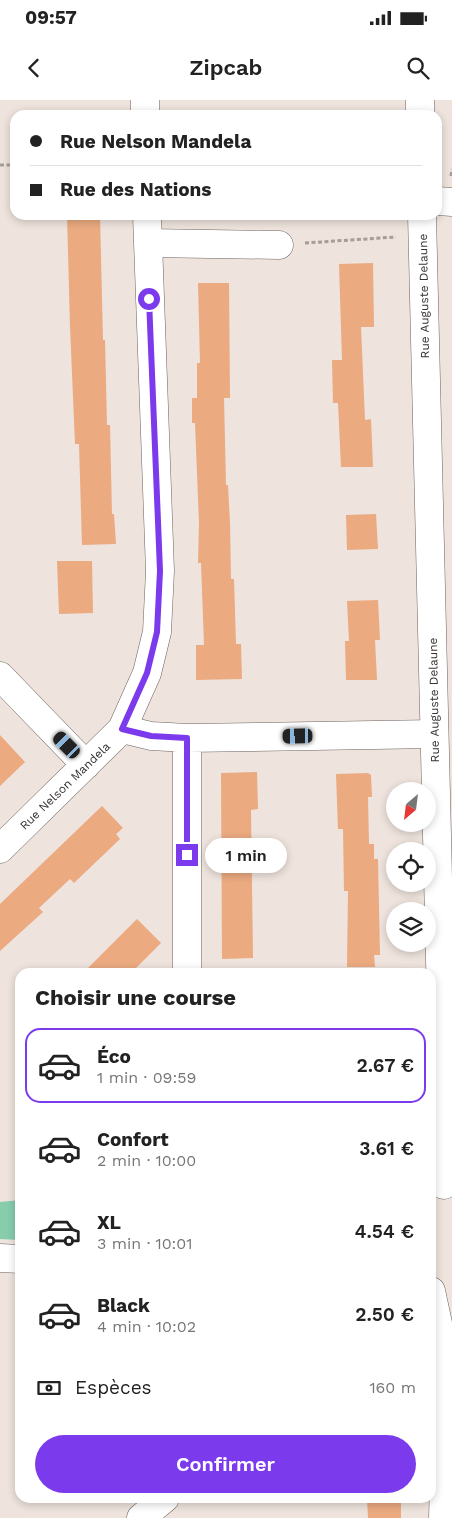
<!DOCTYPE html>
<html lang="fr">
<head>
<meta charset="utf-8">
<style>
  :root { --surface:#fff; --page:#f2f2f2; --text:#222; --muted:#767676; --line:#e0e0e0; --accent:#7c3aed }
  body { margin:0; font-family:"Work Sans",sans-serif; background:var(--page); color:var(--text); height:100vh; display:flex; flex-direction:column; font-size:19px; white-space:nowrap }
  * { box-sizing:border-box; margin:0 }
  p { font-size:16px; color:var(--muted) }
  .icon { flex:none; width:28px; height:28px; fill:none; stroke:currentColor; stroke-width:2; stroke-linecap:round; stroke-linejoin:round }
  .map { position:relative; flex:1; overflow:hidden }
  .details { position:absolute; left:15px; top:868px; width:421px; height:535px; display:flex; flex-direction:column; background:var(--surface); border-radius:15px; box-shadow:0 2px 8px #0003 }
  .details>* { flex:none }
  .guide { position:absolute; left:10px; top:10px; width:432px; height:110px; border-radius:15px; box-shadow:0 2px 8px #0003; display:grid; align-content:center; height:110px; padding:0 20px; background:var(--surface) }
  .needle { width:32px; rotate:208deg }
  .tools { position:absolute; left:386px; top:682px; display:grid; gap:10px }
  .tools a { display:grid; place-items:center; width:50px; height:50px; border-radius:50%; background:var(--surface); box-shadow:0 2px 8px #0003; font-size:25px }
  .end { position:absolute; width:22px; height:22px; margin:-11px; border:6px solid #7c3aed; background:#fff; box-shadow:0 0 0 2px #fff }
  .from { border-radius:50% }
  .bubble { position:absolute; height:35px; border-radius:18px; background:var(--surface); box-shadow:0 2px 8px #0003; font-size:16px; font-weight:600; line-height:35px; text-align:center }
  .car { position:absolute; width:15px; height:30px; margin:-15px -8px; border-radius:6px; box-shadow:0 0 4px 1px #0007; background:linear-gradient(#222 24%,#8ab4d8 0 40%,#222 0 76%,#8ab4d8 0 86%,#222 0) }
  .guide b { display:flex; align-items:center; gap:18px; height:48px; font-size:19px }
  .guide b+b { border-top:1px solid var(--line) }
  .guide i { width:12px; height:12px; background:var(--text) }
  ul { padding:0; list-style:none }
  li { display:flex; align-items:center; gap:15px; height:75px; margin:0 10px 8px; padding:0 10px; border:2px solid transparent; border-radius:15px }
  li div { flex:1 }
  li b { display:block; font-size:19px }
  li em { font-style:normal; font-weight:600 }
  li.on { border-color:var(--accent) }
  li>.icon { width:45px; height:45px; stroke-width:1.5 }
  h2 { padding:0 20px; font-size:22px; line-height:60px }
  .pay { display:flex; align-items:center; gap:12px; height:55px; padding:0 20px; font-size:19px }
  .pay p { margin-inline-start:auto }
  .button { display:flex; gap:10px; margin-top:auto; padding:10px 20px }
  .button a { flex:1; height:58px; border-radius:30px; background:var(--accent); color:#fff; font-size:20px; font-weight:600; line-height:58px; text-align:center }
  .status { display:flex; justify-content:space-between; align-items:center; height:35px; padding:0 25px; background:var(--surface); direction:ltr }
  .status svg { height:14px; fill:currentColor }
  header { display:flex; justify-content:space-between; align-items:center; height:65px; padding:0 20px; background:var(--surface); font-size:22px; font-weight:600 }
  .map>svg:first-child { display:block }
  .green { fill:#86cdac }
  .building { fill:#ebaa80 }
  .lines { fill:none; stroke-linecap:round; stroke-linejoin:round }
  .minor-casing { stroke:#6c635e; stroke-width:29 }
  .path { stroke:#a59d99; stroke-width:3; stroke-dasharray:4 2.5; stroke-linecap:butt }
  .minor { stroke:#fff; stroke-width:28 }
  .route { stroke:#7c3aed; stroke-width:6 }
  .labels { text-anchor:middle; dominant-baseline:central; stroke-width:4; stroke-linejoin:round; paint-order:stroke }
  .street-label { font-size:12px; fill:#363230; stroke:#fff }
</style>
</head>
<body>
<div class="status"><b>09:57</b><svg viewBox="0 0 49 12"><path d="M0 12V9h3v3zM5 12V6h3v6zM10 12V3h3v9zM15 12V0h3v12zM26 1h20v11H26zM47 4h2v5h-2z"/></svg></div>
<header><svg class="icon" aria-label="back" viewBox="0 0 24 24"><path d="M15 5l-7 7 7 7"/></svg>Zipcab<svg class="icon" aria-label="search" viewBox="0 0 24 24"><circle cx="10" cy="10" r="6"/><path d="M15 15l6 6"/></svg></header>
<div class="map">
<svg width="452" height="1418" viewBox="0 0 452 1418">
  <rect width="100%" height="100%" fill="#eee3dd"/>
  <!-- green -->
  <path class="green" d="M20,1100V1140L0,1139V1102Z"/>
  <!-- building -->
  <path class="building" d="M67,115H100L103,240H105L107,325H110L112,414H114L116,444L82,445L79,344H75L70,226Z
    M373,163L374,227H361L365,320L371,319L373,367H341L338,303H333L332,260H342L339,164Z
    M198,183H229L230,298H224L226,385H228L230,423L231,479H234L236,544H241L242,579L196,580V545H204L201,463H198L199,423L195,323H192V298H197V263H200Z
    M376,414L378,449L347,450L346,415Z
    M57,461H92L93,513L59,514Z
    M378,500L380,540H375L377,580H346L345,541H349L347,501Z
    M0,635L25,662L0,686Z
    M257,672L258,709L251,710L253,858L222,859L221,673Z
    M368,673L371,675L372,697H368L369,744H374V759H378L380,855H374L375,867H347L348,791H344L343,729H338L336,674Z
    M102,706L123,728L116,734L120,739L74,783L70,779L39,808L43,812L0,851V804Z
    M137,819L161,843L132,872H84Z
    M367,1398H401V1418H368Z"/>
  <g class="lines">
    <defs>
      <path id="minor" d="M145,0V15
        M420,0V15
        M438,101L452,102
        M422,115L443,984L449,1049L444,1085
        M148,143L279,145
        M0,576L86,665
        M122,629L151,636L187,638L434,634
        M187,638V872
        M0,749L122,629L147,573L157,532L160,471L147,115
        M0,1158L20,1159
        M431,1191L447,1265L443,1418
        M141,1418L165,1398"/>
    </defs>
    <!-- minor casing -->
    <use href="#minor" class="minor-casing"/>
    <!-- path -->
    <path class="path" d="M0,65H15
      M451,76L452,69
      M305,143L396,137"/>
    <!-- minor -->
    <use href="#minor" class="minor"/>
  </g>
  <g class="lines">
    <!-- route -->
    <path class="route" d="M149,199L160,471L157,532L147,573L122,629L151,636L187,638V755"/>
  </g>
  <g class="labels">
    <!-- street labels -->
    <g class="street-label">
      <text transform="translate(424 196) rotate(-91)">Rue Auguste Delaune</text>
      <text transform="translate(434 600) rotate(-91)">Rue Auguste Delaune</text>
      <text transform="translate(65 686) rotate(-44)">Rue Nelson Mandela</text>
    </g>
  </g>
</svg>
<div class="tools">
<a><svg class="needle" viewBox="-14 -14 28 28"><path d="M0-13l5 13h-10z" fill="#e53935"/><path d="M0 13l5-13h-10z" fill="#767676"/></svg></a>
<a><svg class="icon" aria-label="locate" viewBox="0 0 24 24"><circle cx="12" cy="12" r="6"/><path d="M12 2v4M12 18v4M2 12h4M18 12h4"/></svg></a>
<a><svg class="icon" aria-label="layers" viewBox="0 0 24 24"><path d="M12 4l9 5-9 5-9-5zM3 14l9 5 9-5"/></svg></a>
</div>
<i class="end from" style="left:149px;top:199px"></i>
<i class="end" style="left:187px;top:755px"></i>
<div class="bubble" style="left:205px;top:738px;width:82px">1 min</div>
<i class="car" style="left:298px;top:636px;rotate:269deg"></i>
<i class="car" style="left:67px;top:645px;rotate:315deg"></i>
<div class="guide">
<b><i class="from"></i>Rue Nelson Mandela</b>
<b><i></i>Rue des Nations</b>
</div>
<section class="details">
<h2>Choisir une course</h2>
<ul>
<li class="on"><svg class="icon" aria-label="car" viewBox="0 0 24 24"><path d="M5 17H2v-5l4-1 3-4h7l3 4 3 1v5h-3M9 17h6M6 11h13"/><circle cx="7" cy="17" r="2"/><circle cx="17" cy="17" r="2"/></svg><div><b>Éco</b><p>1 min · 09:59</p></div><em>2.67 €</em></li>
<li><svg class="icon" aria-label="car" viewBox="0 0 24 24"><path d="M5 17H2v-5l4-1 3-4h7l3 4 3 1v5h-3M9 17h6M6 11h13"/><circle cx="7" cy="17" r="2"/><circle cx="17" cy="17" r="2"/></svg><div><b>Confort</b><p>2 min · 10:00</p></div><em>3.61 €</em></li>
<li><svg class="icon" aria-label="car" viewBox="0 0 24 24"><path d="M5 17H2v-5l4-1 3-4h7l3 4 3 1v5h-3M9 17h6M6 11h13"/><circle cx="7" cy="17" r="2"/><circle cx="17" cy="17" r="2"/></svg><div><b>XL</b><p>3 min · 10:01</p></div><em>4.54 €</em></li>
<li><svg class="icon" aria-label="car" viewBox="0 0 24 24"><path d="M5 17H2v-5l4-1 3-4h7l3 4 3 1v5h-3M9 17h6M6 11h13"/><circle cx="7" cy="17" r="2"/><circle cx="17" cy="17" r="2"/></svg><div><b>Black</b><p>4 min · 10:02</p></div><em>2.50 €</em></li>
</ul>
<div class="pay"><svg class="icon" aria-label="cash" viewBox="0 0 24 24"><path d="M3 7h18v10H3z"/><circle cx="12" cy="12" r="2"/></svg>Espèces<p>160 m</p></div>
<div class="button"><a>Confirmer</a></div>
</section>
</div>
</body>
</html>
